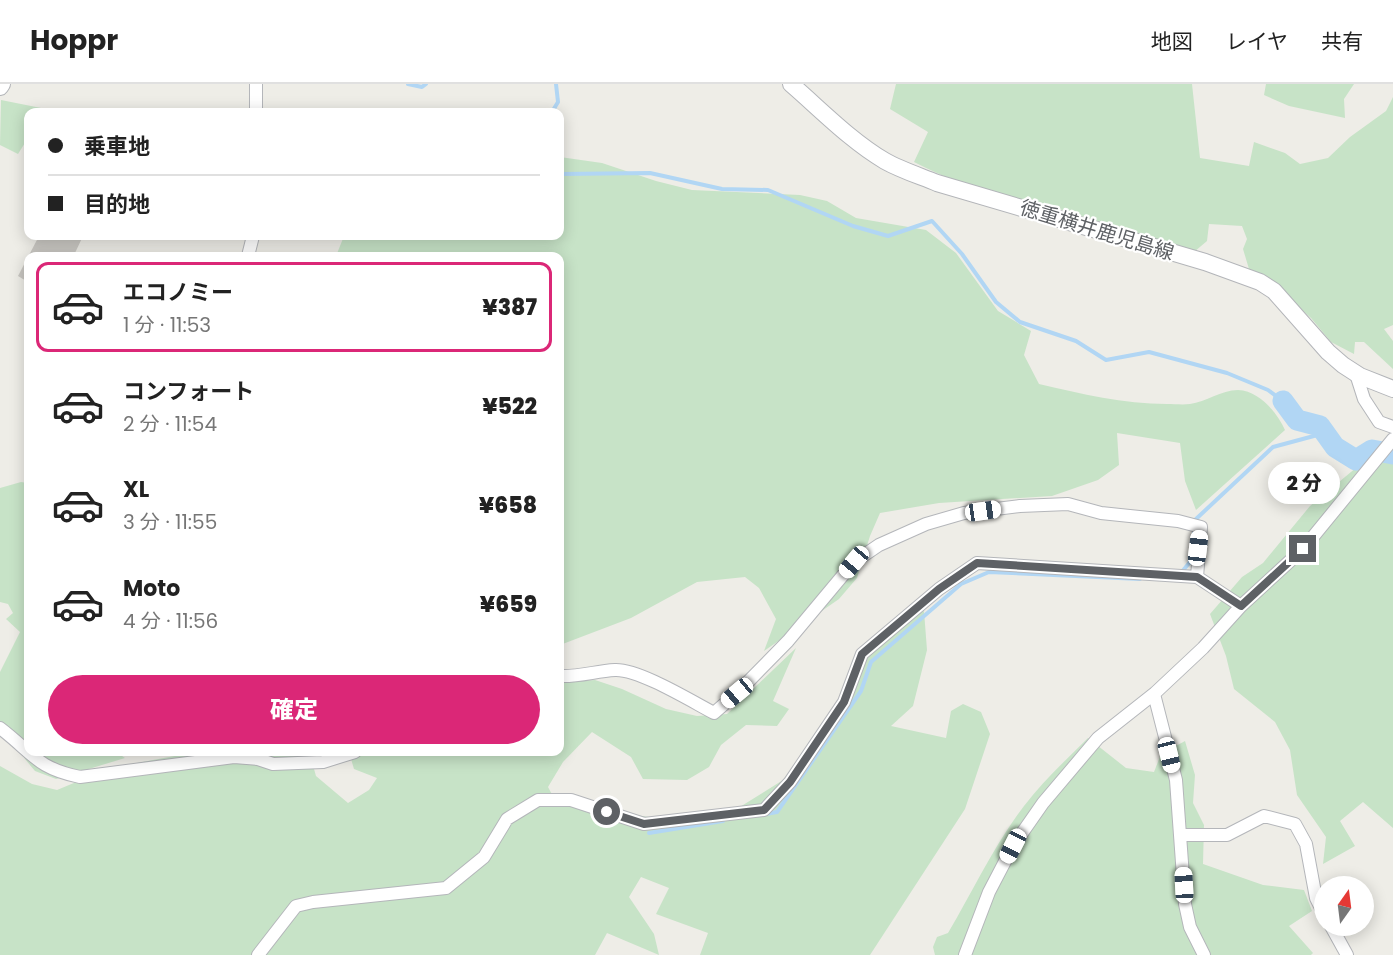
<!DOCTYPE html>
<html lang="ja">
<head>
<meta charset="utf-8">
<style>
  :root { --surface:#fff; --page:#f2f2f2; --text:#222; --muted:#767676; --line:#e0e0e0; --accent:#db2777 }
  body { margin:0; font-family:Poppins,"Noto Sans JP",sans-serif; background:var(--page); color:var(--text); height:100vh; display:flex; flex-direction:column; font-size:22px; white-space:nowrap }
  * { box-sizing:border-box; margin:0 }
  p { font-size:20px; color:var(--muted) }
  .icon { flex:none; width:33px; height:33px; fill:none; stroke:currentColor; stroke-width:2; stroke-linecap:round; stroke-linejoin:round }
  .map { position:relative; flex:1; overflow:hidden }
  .drawer { position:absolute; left:24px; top:168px; width:540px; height:504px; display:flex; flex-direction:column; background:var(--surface); border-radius:12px; box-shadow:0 3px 15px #0003 }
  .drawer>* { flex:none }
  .banner { position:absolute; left:24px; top:24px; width:540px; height:132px; border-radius:12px; box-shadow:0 3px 15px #0003; display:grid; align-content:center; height:132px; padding:0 24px; background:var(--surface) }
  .needle { width:39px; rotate:14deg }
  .buttons { position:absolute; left:1314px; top:792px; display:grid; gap:12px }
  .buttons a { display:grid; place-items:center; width:60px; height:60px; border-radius:50%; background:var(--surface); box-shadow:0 3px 15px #0003; font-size:30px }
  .end { position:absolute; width:27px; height:27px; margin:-14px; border:8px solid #5e6165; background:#fff; box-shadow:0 0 0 3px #fff }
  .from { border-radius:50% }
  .bubble { position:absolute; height:42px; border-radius:21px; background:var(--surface); box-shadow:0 3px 15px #0003; font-size:20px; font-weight:800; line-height:42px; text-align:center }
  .car { position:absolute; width:18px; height:36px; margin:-18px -9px; border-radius:8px; box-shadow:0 0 4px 2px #0007; background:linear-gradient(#fff 24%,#345 0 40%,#fff 0 76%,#345 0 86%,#fff 0) }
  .banner b { display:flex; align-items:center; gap:21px; height:57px; font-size:22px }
  .banner b+b { border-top:2px solid var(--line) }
  .banner i { width:15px; height:15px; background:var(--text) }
  ul { padding:10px 0 0; list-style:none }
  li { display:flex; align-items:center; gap:18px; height:90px; margin:0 12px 9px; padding:0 12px; border:3px solid transparent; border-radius:12px }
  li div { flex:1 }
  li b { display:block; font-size:22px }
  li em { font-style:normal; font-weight:800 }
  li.current { border-color:var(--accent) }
  li>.icon { width:54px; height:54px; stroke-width:1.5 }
  .action { display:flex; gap:12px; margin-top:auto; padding:12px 24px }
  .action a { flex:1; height:69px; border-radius:36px; background:var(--accent); color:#fff; font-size:24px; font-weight:800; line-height:69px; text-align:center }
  header { display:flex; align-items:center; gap:36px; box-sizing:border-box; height:84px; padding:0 30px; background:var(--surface); border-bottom:2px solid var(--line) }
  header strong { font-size:28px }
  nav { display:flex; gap:33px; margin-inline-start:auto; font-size:21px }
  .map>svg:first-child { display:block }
  .green { fill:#c7e3c7 }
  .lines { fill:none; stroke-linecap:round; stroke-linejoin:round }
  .stream { stroke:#b1d6f4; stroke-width:4 }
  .river { stroke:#b1d6f4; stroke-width:21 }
  .building { fill:#cac8c3 }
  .street-casing { stroke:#b4b6ba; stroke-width:14 }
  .secondary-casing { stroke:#b3b5b9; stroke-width:18 }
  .street { stroke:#fff; stroke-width:12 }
  .secondary { stroke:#fff; stroke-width:16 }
  .route { stroke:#5e6165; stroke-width:8 }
  .labels { text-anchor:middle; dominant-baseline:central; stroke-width:4.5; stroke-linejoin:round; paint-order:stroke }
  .street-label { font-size:20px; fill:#5e6165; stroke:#fff }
</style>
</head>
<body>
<header>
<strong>Hoppr</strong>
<nav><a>地図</a><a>レイヤ</a><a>共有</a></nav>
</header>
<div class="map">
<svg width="1393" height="871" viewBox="0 0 1393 871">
  <rect width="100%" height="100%" fill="#eeede7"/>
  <!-- green -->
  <path class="green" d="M896,0H1192L1200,74L1249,82L1254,58L1285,69L1300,80L1328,74L1350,53L1386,27L1393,13V241L1384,245L1393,257V285L1364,258H1355L1354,270L1331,258L1311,234L1270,197L1249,185L1243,165L1247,155L1242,142L1209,140L1207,157L1194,168L1059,125C1010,117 958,101 914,78L928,48L890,25Z
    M1266,0H1354L1344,15L1345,34L1289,22L1264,11Z
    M1,16L41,24L40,28H28V54L18,70L0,61Z
    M560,73L602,79L656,97L692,106L800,111L827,117L856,134L926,146L956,169L998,227L1031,247L1024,271L1039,300C1082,310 1123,320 1167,320C1174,320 1183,321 1190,320C1206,318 1221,306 1238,306C1260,307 1277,329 1285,346L1196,426L1185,397L1180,359L1117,349L1119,381L1098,396L1052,412L939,419L880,429L870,452L857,494L839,515L764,567L776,535L759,504L745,493L697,498L631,534L560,561V172H336L344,152H560Z
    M1393,367V744L1363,718L1340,737L1355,762L1323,780L1326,753L1297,711L1290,666L1275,638L1234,605L1226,572L1210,530L1242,493L1263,479L1310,422L1357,383Z
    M21,398L28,399V668H116L125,674L56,695L35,687L25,675L10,645L0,638V588L20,548L6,535L13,529L8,520L0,518V404Z
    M924,527L927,566L913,622L891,642L946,654L951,627L963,620L981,628L990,650L965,725L870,871H700L708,849L656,830L669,804L641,793L629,813L654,850L659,871L607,849L595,871H0V682L32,700L57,706L110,684L196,668H296L310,671L316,692L348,719L369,706L377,694L354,685L349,668H560V598L595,596L622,605L666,625L697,632L727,630L796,564L773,617L789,625L777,642L746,641L721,661L709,683L687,696L643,695L631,673L592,648L563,678L548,703L556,718L587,724L690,739L735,726L783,696L828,637L850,593L886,547Z
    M1088,654L1126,684L1154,688L1161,670L1185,657L1195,691L1193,719L1204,741L1203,780L1263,801L1304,806L1312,827L1289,842L1313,869L1311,871H935L933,863L937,853L948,849C973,807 994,761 1024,722C1043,697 1066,676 1088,654Z"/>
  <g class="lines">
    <!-- stream -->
    <path class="stream" d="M408,0L422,3L426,0
      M552,28L558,18L556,0
      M560,90L650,89L722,105L768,106L853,142L888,152L932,137L962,170L996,218L1020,238L1076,257L1106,276L1149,268L1227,289L1268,306L1283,317
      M1180,490L1190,478L1196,435L1273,363L1325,349
      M766,730L777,728L861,607L871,578L961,500L989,488L1140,495
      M649,749L723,737"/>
    <!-- river -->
    <path class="river" d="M1283,317L1297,336L1320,342L1335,363L1356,376L1372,366L1393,370"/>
  </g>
  <!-- building -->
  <path class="building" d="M39,152H83L75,169L82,172H28V198L18,192Z"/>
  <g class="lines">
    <defs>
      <path id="street" d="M256,28V0
        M248,172L253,152
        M1356,290L1364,315L1379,338L1393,343
        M560,592C579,593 596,587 615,586C639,585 691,617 714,629L737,609L788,557L854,478L879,461L926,440L964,429L1020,422L1068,420L1101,429L1178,437L1201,443L1197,493L1241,522
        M1154,610L1176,696L1185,820L1190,843L1204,871
        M0,644C33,669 36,684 80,693L234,673L258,675L273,680L323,678L355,668
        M1180,751H1227L1264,732L1295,740L1306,760L1316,814L1324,830
        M1331,842L1347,871
        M258,871L296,822L313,818L446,804L484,773L507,735L538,716H571L644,740L764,726L790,698L844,618L862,570L939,505L977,479L1197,493
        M965,871L989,808L1013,762L1043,719L1098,654L1155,609L1203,564L1241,522L1303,465L1393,355"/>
      <path id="secondary" d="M791,0C821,26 851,57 885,77C901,86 920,92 937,99L1205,178L1260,198L1274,207L1328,268L1343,281L1360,292L1393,305
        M0,3L2,0"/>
    </defs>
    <!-- street casing -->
    <use href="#street" class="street-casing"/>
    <!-- secondary casing -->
    <use href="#secondary" class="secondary-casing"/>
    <!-- street -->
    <use href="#street" class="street"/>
    <!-- secondary -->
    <use href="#secondary" class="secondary"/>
  </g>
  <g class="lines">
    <!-- route -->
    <path class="route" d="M607,728L644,740L764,726L790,698L844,618L862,570L939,505L977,479L1197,493L1241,522L1303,465"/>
  </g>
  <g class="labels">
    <!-- street labels -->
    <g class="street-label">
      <text transform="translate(1097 146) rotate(17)">徳重横井鹿児島線</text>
    </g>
  </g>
</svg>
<div class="buttons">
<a><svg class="needle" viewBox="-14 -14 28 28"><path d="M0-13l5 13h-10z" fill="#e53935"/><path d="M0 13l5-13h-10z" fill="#767676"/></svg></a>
</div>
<i class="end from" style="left:607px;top:728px"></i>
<i class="end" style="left:1303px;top:465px"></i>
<div class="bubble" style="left:1268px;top:378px;width:72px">2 分</div>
<i class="car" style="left:983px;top:427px;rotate:82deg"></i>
<i class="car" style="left:1198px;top:464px;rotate:7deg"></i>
<i class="car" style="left:854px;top:478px;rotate:220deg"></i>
<i class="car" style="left:737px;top:609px;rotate:230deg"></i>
<i class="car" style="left:1169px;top:671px;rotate:166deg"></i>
<i class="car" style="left:1013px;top:762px;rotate:207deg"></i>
<i class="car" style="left:1184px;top:801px;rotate:357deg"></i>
<div class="banner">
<b><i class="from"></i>乗車地</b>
<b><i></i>目的地</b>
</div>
<section class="drawer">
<ul>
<li class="current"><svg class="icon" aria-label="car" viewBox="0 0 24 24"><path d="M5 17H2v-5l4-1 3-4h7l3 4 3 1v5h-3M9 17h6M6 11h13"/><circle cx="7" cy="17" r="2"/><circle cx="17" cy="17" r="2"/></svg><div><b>エコノミー</b><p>1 分 · 11:53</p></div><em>¥387</em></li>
<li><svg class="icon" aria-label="car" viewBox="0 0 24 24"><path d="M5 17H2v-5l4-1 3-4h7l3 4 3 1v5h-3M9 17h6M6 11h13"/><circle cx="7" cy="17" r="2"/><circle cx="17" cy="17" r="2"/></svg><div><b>コンフォート</b><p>2 分 · 11:54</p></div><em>¥522</em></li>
<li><svg class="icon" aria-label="car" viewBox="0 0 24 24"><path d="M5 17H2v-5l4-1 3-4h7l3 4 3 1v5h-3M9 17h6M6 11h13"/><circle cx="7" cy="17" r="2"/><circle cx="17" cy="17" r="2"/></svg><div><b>XL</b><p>3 分 · 11:55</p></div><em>¥658</em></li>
<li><svg class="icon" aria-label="car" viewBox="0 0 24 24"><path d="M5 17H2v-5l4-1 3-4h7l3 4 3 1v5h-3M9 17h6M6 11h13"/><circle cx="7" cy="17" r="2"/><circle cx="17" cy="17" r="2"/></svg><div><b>Moto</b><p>4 分 · 11:56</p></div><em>¥659</em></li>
</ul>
<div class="action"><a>確定</a></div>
</section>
</div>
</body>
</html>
